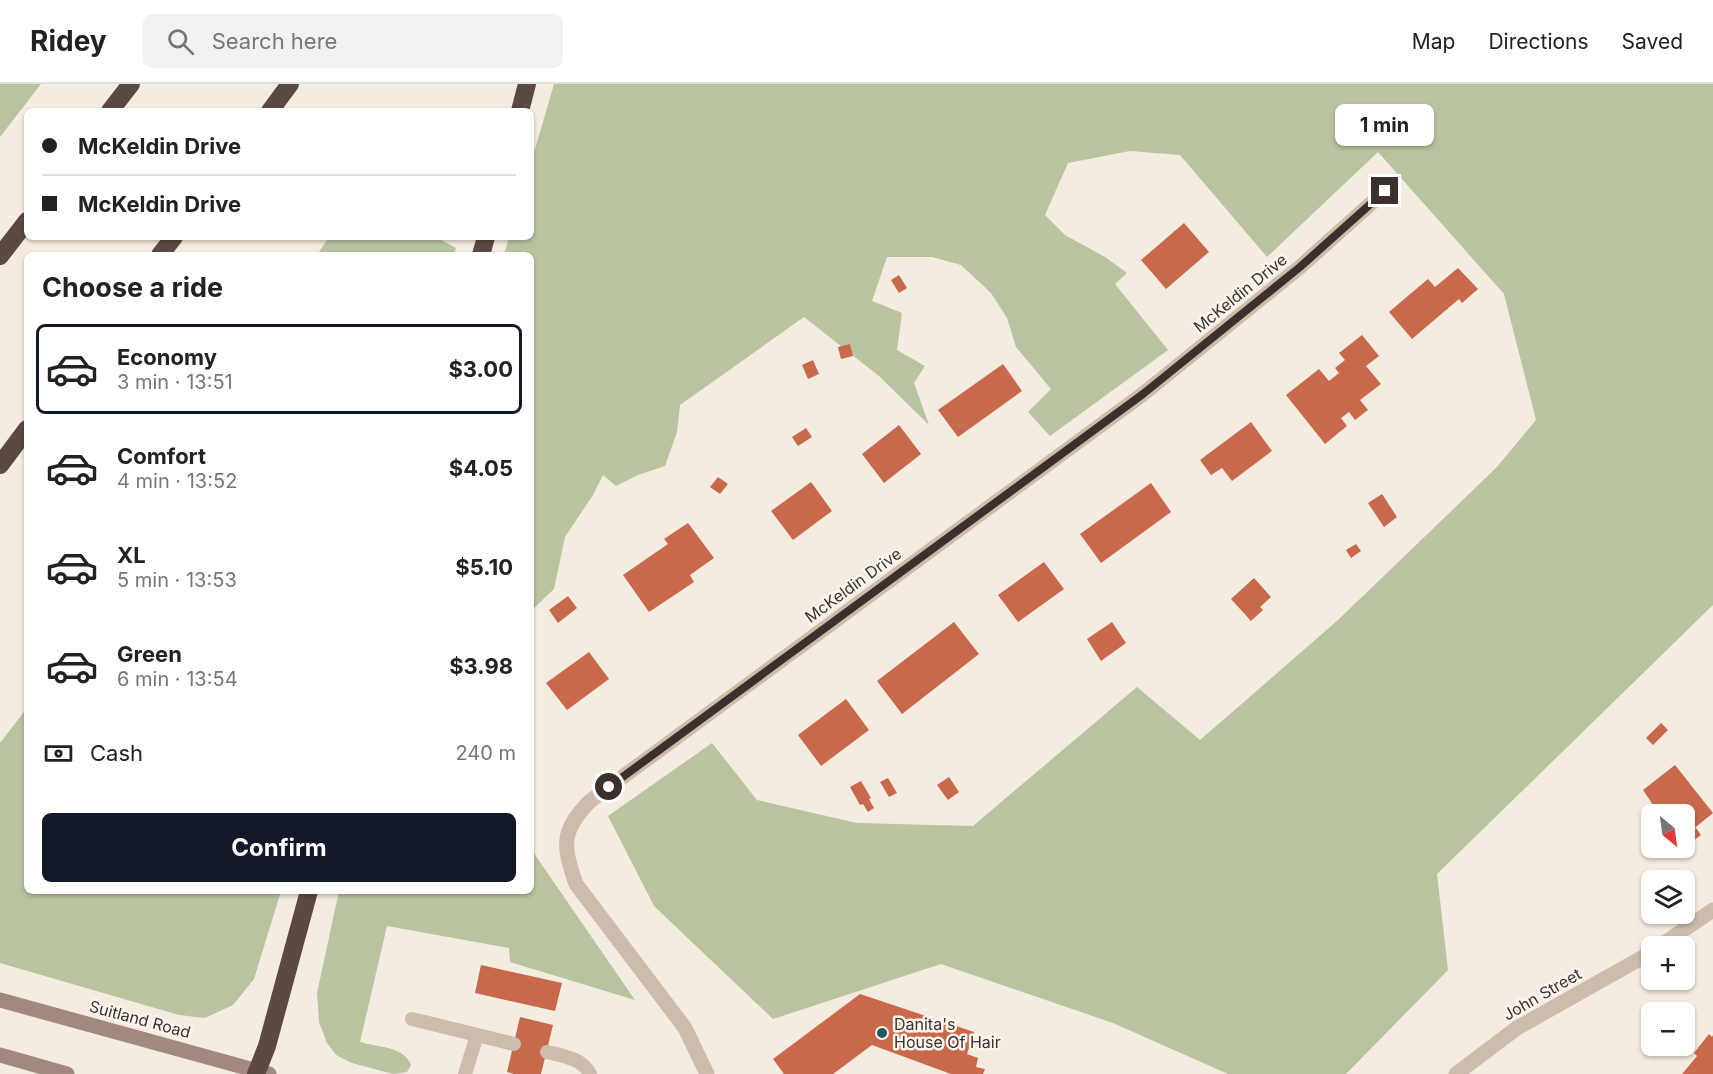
<!DOCTYPE html>
<html lang="en">
<head>
<meta charset="utf-8">
<style>
  :root { --surface:#fff; --page:#f2f2f2; --text:#222; --muted:#767676; --line:#e0e0e0; --accent:#111827 }
  body { margin:0; font-family:Inter,sans-serif; background:var(--page); color:var(--text); height:100vh; display:flex; flex-direction:column; font-size:22px; white-space:nowrap }
  * { box-sizing:border-box; margin:0 }
  p { font-size:20px; color:var(--muted) }
  .icon { flex:none; width:33px; height:33px; fill:none; stroke:currentColor; stroke-width:2; stroke-linecap:round; stroke-linejoin:round }
  .map { position:relative; flex:1; overflow:hidden }
  .side { position:absolute; left:24px; top:168px; width:510px; height:642px; display:flex; flex-direction:column; background:var(--surface); border-radius:9px; box-shadow:0 2px 4px #0004 }
  .side>* { flex:none }
  .guide { position:absolute; left:24px; top:24px; width:510px; height:132px; border-radius:9px; box-shadow:0 2px 4px #0004; display:grid; align-content:center; height:132px; padding:0 18px; background:var(--surface) }
  .needle { width:39px; rotate:151deg }
  .tools { position:absolute; left:1641px; top:720px; display:grid; gap:12px }
  .tools a { display:grid; place-items:center; width:54px; height:54px; border-radius:9px; background:var(--surface); box-shadow:0 2px 4px #0004; font-size:30px }
  .end { position:absolute; width:27px; height:27px; margin:-14px; border:8px solid #3b302b; background:#fff; box-shadow:0 0 0 3px #fff }
  .from { border-radius:50% }
  .bubble { position:absolute; height:42px; border-radius:9px; background:var(--surface); box-shadow:0 2px 4px #0004; font-size:20px; font-weight:700; line-height:42px; text-align:center }
  .guide b { display:flex; align-items:center; gap:21px; height:57px; font-size:22px }
  .guide b+b { border-top:2px solid var(--line) }
  .guide i { width:15px; height:15px; background:var(--text) }
  ul { padding:0; list-style:none }
  li { display:flex; align-items:center; gap:18px; height:90px; margin:0 12px 9px; padding:0 6px; border:3px solid transparent; border-radius:9px }
  li div { flex:1 }
  li b { display:block; font-size:22px }
  li em { font-style:normal; font-weight:700 }
  li.on { border-color:var(--accent) }
  li>.icon { width:54px; height:54px; stroke-width:1.5 }
  h2 { padding:0 18px; font-size:27px; line-height:72px }
  .pay { display:flex; align-items:center; gap:15px; height:66px; padding:0 18px; font-size:22px }
  .pay p { margin-inline-start:auto }
  .cta { display:flex; gap:12px; margin-top:auto; padding:12px 18px }
  .cta a { flex:1; height:69px; border-radius:9px; background:var(--accent); color:#fff; font-size:24px; font-weight:700; line-height:69px; text-align:center }
  header { display:flex; align-items:center; gap:36px; box-sizing:border-box; height:84px; padding:0 30px; background:var(--surface); border-bottom:2px solid var(--line) }
  header strong { font-size:28px }
  nav { display:flex; gap:33px; margin-inline-start:auto; font-size:21px }
  .search { width:420px; height:54px; background:var(--page); display:flex; align-items:center; gap:15px; box-sizing:border-box; padding:0 21px; border-radius:9px; color:var(--muted); font-size:22px }
  .map>svg:first-child { display:block }
  .green { fill:#b8c4a0 }
  .building { fill:#c8694b }
  .lines { fill:none; stroke-linecap:round; stroke-linejoin:round }
  .lane { stroke:#cdbbac; stroke-width:14 }
  .street { stroke:#cdbbac; stroke-width:15 }
  .secondary { stroke:#a18a7d; stroke-width:15 }
  .highway { stroke:#5c4a42; stroke-width:18 }
  .route { stroke:#3b302b; stroke-width:8 }
  .poi-dot { fill:#1f5a5e; stroke:#fbf5ee; stroke-width:2 }
  .labels { text-anchor:middle; dominant-baseline:central; stroke-width:5; stroke-linejoin:round; paint-order:stroke }
  .street-label { font-size:16px; fill:#3b302b; stroke:#fbf5ee }
  .poi-label { font-size:16px; fill:#3b302b; stroke:#fbf5ee; text-anchor:start }
</style>
</head>
<body>
<header>
<strong>Ridey</strong>
<div class="search"><svg class="icon" aria-label="search" viewBox="0 0 24 24"><circle cx="10" cy="10" r="6"/><path d="M15 15l6 6"/></svg>Search here</div>
<nav><a>Map</a><a>Directions</a><a>Saved</a></nav>
</header>
<div class="map">
<svg width="1713" height="990" viewBox="0 0 1713 990">
  <rect width="100%" height="100%" fill="#f4ebe1"/>
  <!-- green -->
  <path class="green" d="M0,0H41L0,53Z
    M554,0H1713V521L1437,790L1448,886L1346,990H1228L1113,939L941,880L773,935L654,822L608,732L712,659L757,716L857,739L973,742L1137,603L1200,656L1338,536L1496,384L1536,336L1504,210L1378,68L1267,173L1180,71L1130,67L1068,79L1045,131L1065,151L1105,173L1127,189L1115,200L1168,266L1050,352L1028,328L1051,305L1016,263L1007,234L991,209L961,181L932,173H887L872,217L902,229L897,266L925,282L914,299L929,341L879,292L804,233L680,321L677,348L665,382L638,391L616,402L603,391L593,411L565,453L554,505L531,527V171H504L509,153H531V79Z
    M329,153H436L456,164L454,171H317Z
    M27,624V807H281L254,895L233,921L205,934L179,931L0,879V659Z
    M531,765L635,916L510,878L509,864L387,842L360,958C376,963 404,962 411,981L407,988L393,990L352,979L336,971L327,959L319,938L317,909L339,807H531Z"/>
  <!-- building -->
  <path class="building" d="M1184,139L1209,168L1166,205L1141,176Z
    M1458,184L1478,205L1462,219L1459,215L1412,255L1389,228L1428,195L1435,203Z
    M899,191L907,204L899,209L891,196Z
    M1362,251L1379,272L1366,282L1381,300L1360,316L1368,326L1355,336L1349,328L1341,334L1347,342L1325,360L1286,311L1319,285L1329,297L1339,289L1335,284L1345,276L1339,269Z
    M850,260L853,272L841,275L838,263Z
    M813,276L819,290L808,295L802,281Z
    M1003,280L1022,307L958,353L938,326Z
    M1251,338L1272,367L1232,397L1222,384L1211,391L1200,376Z
    M899,341L921,370L884,399L862,370Z
    M806,344L812,353L798,362L792,353Z
    M718,393L728,400L720,410L710,403Z
    M811,398L832,427L793,456L771,427Z
    M1151,399L1171,428L1101,479L1080,450Z
    M1382,410L1397,433L1384,443L1368,419Z
    M688,439L714,474L690,491L694,498L649,528L623,491L668,460L664,455Z
    M1356,460L1361,467L1351,474L1346,466Z
    M1044,478L1064,505L1018,538L998,511Z
    M1254,494L1271,513L1260,523L1263,526L1251,537L1231,515Z
    M568,512L577,524L558,539L549,526Z
    M954,538L979,570L902,630L877,597Z
    M1112,538L1126,559L1101,577L1087,555Z
    M589,568L609,595L567,626L546,599Z
    M846,615L869,646L821,682L798,651Z
    M1661,639L1668,646L1653,661L1646,654Z
    M1675,681L1713,729L1686,751L1696,744L1701,751L1686,762L1684,730H1659L1643,706Z
    M949,693L959,708L948,716L937,701Z
    M888,694L897,709L889,713L880,698Z
    M861,697L871,714L869,715L874,724L868,728L863,720L860,721L850,703Z
    M481,881L562,899L555,927L475,909Z
    M860,910L974,948L967,970L978,974L976,983L985,985L983,990H951L872,961L833,990H784L773,975Z
    M520,933L553,941L541,990H514L507,988Z
    M1709,950L1712,953L1713,951V990H1682L1697,972L1694,969Z"/>
  <g class="lines">
    <!-- lane -->
    <path class="lane" d="M412,935L514,960
      M547,968C563,972 582,974 590,990
      M465,990L477,951"/>
    <!-- street -->
    <path class="street" d="M1660,862L1713,826
      M707,990L685,944L576,800C563,762 560,748 590,717L1143,310L1300,183L1385,107
      M1456,990L1517,944L1652,868"/>
    <!-- secondary -->
    <path class="secondary" d="M0,916L269,990
      M0,971L67,990"/>
    <!-- highway -->
    <path class="highway" d="M110,27L131,0
      M270,27L290,0
      M520,27L527,0
      M160,171L174,153
      M481,171L486,153
      M0,172L27,137
      M0,381L27,345
      M256,990L267,962L309,807"/>
  </g>
  <g class="lines">
    <!-- route -->
    <path class="route" d="M609,703L1143,310L1300,183L1385,107"/>
  </g>
  <!-- markers -->
  <circle class="poi-dot" cx="882" cy="949" r="6"/>
  <g class="labels">
    <!-- street labels -->
    <g class="street-label">
      <text transform="translate(1240 209) rotate(-39)">McKeldin Drive</text>
      <text transform="translate(853 501) rotate(-36)">McKeldin Drive</text>
      <text transform="translate(1542 910) rotate(-30)">John Street</text>
      <text transform="translate(140 935) rotate(15)">Suitland Road</text>
    </g>
    <!-- poi labels -->
    <g class="poi-label">
      <text x="894" y="940">Danita's<tspan x="894" dy="18">House Of Hair</tspan></text>
    </g>
  </g>
</svg>
<div class="tools">
<a><svg class="needle" viewBox="-14 -14 28 28"><path d="M0-13l5 13h-10z" fill="#e53935"/><path d="M0 13l5-13h-10z" fill="#767676"/></svg></a>
<a><svg class="icon" aria-label="layers" viewBox="0 0 24 24"><path d="M12 4l9 5-9 5-9-5zM3 14l9 5 9-5"/></svg></a>
<a>+</a>
<a>−</a>
</div>
<i class="end from" style="left:609px;top:703px"></i>
<i class="end" style="left:1385px;top:107px"></i>
<div class="bubble" style="left:1335px;top:20px;width:99px">1 min</div>
<div class="guide">
<b><i class="from"></i>McKeldin Drive</b>
<b><i></i>McKeldin Drive</b>
</div>
<section class="side">
<h2>Choose a ride</h2>
<ul>
<li class="on"><svg class="icon" aria-label="car" viewBox="0 0 24 24"><path d="M5 17H2v-5l4-1 3-4h7l3 4 3 1v5h-3M9 17h6M6 11h13"/><circle cx="7" cy="17" r="2"/><circle cx="17" cy="17" r="2"/></svg><div><b>Economy</b><p>3 min · 13:51</p></div><em>$3.00</em></li>
<li><svg class="icon" aria-label="car" viewBox="0 0 24 24"><path d="M5 17H2v-5l4-1 3-4h7l3 4 3 1v5h-3M9 17h6M6 11h13"/><circle cx="7" cy="17" r="2"/><circle cx="17" cy="17" r="2"/></svg><div><b>Comfort</b><p>4 min · 13:52</p></div><em>$4.05</em></li>
<li><svg class="icon" aria-label="car" viewBox="0 0 24 24"><path d="M5 17H2v-5l4-1 3-4h7l3 4 3 1v5h-3M9 17h6M6 11h13"/><circle cx="7" cy="17" r="2"/><circle cx="17" cy="17" r="2"/></svg><div><b>XL</b><p>5 min · 13:53</p></div><em>$5.10</em></li>
<li><svg class="icon" aria-label="car" viewBox="0 0 24 24"><path d="M5 17H2v-5l4-1 3-4h7l3 4 3 1v5h-3M9 17h6M6 11h13"/><circle cx="7" cy="17" r="2"/><circle cx="17" cy="17" r="2"/></svg><div><b>Green</b><p>6 min · 13:54</p></div><em>$3.98</em></li>
</ul>
<div class="pay"><svg class="icon" aria-label="cash" viewBox="0 0 24 24"><path d="M3 7h18v10H3z"/><circle cx="12" cy="12" r="2"/></svg>Cash<p>240 m</p></div>
<div class="cta"><a>Confirm</a></div>
</section>
</div>
</body>
</html>
